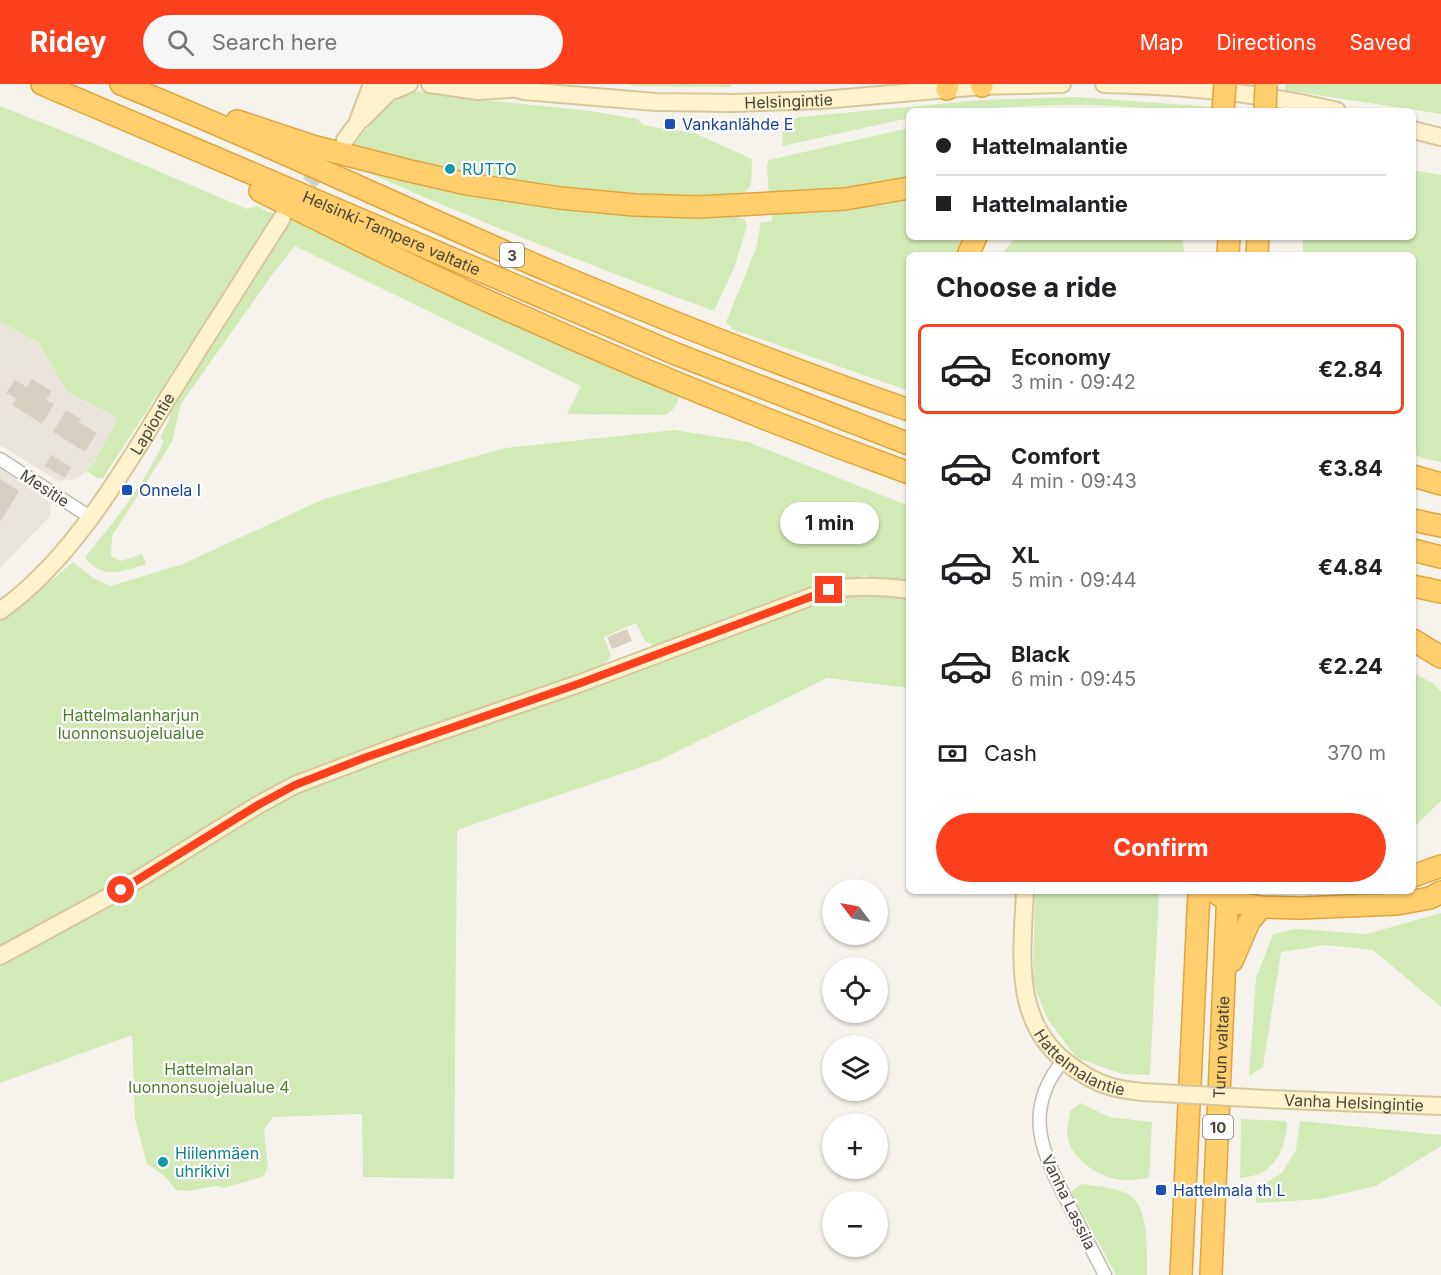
<!DOCTYPE html>
<html lang="en">
<head>
<meta charset="utf-8">
<style>
  :root { --surface:#fff; --page:#f6f6f6; --text:#202124; --muted:#757577; --line:#e0e0e0; --accent:#fc3f1d }
  body { margin:0; font-family:Inter,sans-serif; background:var(--page); color:var(--text); height:100vh; display:flex; flex-direction:column; font-size:22px; white-space:nowrap }
  * { box-sizing:border-box; margin:0 }
  p { font-size:20px; color:var(--muted) }
  .icon { flex:none; width:33px; height:33px; fill:none; stroke:currentColor; stroke-width:2; stroke-linecap:round; stroke-linejoin:round }
  .map { position:relative; flex:1; overflow:hidden }
  .side { position:absolute; left:906px; top:168px; width:510px; height:642px; display:flex; flex-direction:column; background:var(--surface); border-radius:9px; box-shadow:0 2px 4px #0004 }
  .side>* { flex:none }
  .guide { position:absolute; left:906px; top:24px; width:510px; height:132px; border-radius:9px; box-shadow:0 2px 4px #0004; display:grid; align-content:center; height:132px; padding:0 30px; background:var(--surface) }
  .needle { width:39px; rotate:302deg }
  .tools { position:absolute; left:822px; top:795px; display:grid; gap:12px }
  .tools a { display:grid; place-items:center; width:66px; height:66px; border-radius:50%; background:var(--surface); box-shadow:0 2px 4px #0004; font-size:30px }
  .end { position:absolute; width:27px; height:27px; margin:-14px; border:8px solid #fc3f1d; background:#fff; box-shadow:0 0 0 3px #fff }
  .from { border-radius:50% }
  .bubble { position:absolute; height:42px; border-radius:21px; background:var(--surface); box-shadow:0 2px 4px #0004; font-size:20px; font-weight:700; line-height:42px; text-align:center }
  .guide b { display:flex; align-items:center; gap:21px; height:57px; font-size:22px }
  .guide b+b { border-top:2px solid var(--line) }
  .guide i { width:15px; height:15px; background:var(--text) }
  ul { padding:0; list-style:none }
  li { display:flex; align-items:center; gap:18px; height:90px; margin:0 12px 9px; padding:0 18px; border:3px solid transparent; border-radius:9px }
  li div { flex:1 }
  li b { display:block; font-size:22px }
  li em { font-style:normal; font-weight:700 }
  li.on { border-color:var(--accent) }
  li>.icon { width:54px; height:54px; stroke-width:1.5 }
  h2 { padding:0 30px; font-size:27px; line-height:72px }
  .pay { display:flex; align-items:center; gap:15px; height:66px; padding:0 30px; font-size:22px }
  .pay p { margin-inline-start:auto }
  .primary-button { display:flex; gap:12px; margin-top:auto; padding:12px 30px }
  .primary-button a { flex:1; height:69px; border-radius:36px; background:var(--accent); color:#fff; font-size:24px; font-weight:700; line-height:69px; text-align:center }
  header { display:flex; align-items:center; gap:36px; box-sizing:border-box; height:84px; padding:0 30px; background:var(--accent); color:#fff }
  header strong { font-size:28px }
  nav { display:flex; gap:33px; margin-inline-start:auto; font-size:21px }
  .search { width:420px; height:54px; background:var(--page); display:flex; align-items:center; gap:15px; box-sizing:border-box; padding:0 21px; border-radius:33px; color:var(--muted); font-size:22px }
  .map>svg:first-child { display:block }
  .residential { fill:#eae5da }
  .green { fill:#d2eab5 }
  .building { fill:#d8cfc1 }
  .lines { fill:none; stroke-linecap:round; stroke-linejoin:round }
  .secondary-tunnel { stroke:#d4d0c8; stroke-width:16; stroke-dasharray:16 8; stroke-linecap:butt }
  .street-casing { stroke:#c2bbae; stroke-width:15 }
  .secondary-casing { stroke:#d6c79b; stroke-width:20 }
  .highway-casing { stroke:#e0a43c; stroke-width:24 }
  .street { stroke:#fff; stroke-width:12 }
  .secondary { stroke:#fff3cd; stroke-width:16 }
  .highway { stroke:#ffcf6e; stroke-width:21 }
  .secondary-bridge-casing { stroke:#d6c79b; stroke-width:20; stroke-linecap:butt }
  .highway-bridge-casing { stroke:#e0a43c; stroke-width:24; stroke-linecap:butt }
  .secondary-bridge { stroke:#fff3cd; stroke-width:16 }
  .highway-bridge { stroke:#ffcf6e; stroke-width:21 }
  .route { stroke:#fc3f1d; stroke-width:8 }
  .transit-dot { fill:#1a4fb4; stroke:#fff; stroke-width:2 }
  .culture-dot { fill:#0f9aa8; stroke:#fff; stroke-width:2 }
  .labels { text-anchor:middle; dominant-baseline:central; stroke-width:4.5; stroke-linejoin:round; paint-order:stroke }
  .shield { fill:#fff; stroke:#817c74; stroke-width:1.5 }
  .shield-label { font-size:15px; font-weight:bold; fill:#4b4439 }
  .street-label { font-size:16px; fill:#4b4439; stroke:#fff }
  .transit-label { font-size:16px; fill:#164399; stroke:#fff; text-anchor:start }
  .culture-label { font-size:16px; fill:#0d838f; stroke:#fff; text-anchor:start }
  .park-label { font-size:16px; fill:#4a7f2a; stroke:#fff }
</style>
</head>
<body>
<header>
<strong>Ridey</strong>
<div class="search"><svg class="icon" aria-label="search" viewBox="0 0 24 24"><circle cx="10" cy="10" r="6"/><path d="M15 15l6 6"/></svg>Search here</div>
<nav><a>Map</a><a>Directions</a><a>Saved</a></nav>
</header>
<div class="map">
<svg width="1441" height="1191" viewBox="0 0 1441 1191">
  <rect width="100%" height="100%" fill="#f6f3ec"/>
  <!-- residential -->
  <path class="residential" d="M0,237L39,259L68,307L118,334L93,381L76,395L58,397L0,361Z
    M0,384L49,418L51,427L49,433L0,484Z"/>
  <!-- green -->
  <path class="green" d="M626,0H731V3L635,2Z
    M1285,0H1441V30L1285,6Z
    M420,7L484,16L590,27L637,35L644,41L654,43L694,49L752,75C751,101 756,109 727,113C662,110 596,108 531,100C472,92 411,78 353,62L388,18L399,10Z
    M1077,13L1214,23L1215,27C1167,27 1120,20 1073,21C1018,21 964,27 909,27V34L782,62L784,37L800,33L981,16Z
    M0,22L78,53L247,125L257,122L274,131L103,394H97L86,387L93,381L118,334L67,307L39,259L0,237Z
    M909,44V95L769,113L767,82L769,76Z
    M348,80L430,100L510,117L598,128L724,129L744,135L747,142L734,184L714,227C590,182 468,133 348,80Z
    M1413,86L1441,91V378L1422,374L1413,369V171H1303V153H1413Z
    M909,111V153H967L959,171H909V307L732,245L726,238L756,165L761,138H771L774,128Z
    M294,133L680,310C677,320 675,326 665,331L567,330L581,302L295,162L274,188L181,320L172,358L112,452L111,472L121,477L142,470L146,480C124,487 101,497 85,473C114,438 145,399 164,357L160,354L169,336L171,321Z
    M1016,153H1182L1185,171H1001Z
    M675,346L748,358L909,422V499L874,496L865,491L657,563L645,557L636,539L604,553L611,572L601,584L344,673L290,696L97,812L0,864V538L14,529L73,478L93,494L111,502L183,480L324,415L505,364Z
    M846,509L899,512L909,515V604L827,594L658,677L457,746L454,1095L363,1093L362,1030L273,1033L264,1046L268,1082L264,1092L224,1104L216,1102L188,1107L176,1106L166,1093L147,1080L135,1035L132,951L0,999V879L296,708L800,522Z
    M1413,589L1433,599L1441,608V717L1413,744Z
    M1035,807H1159L1150,991L1122,990L1077,974L1048,936L1033,898Z
    M1441,829V923L1373,866L1325,861L1281,868L1263,983L1249,992L1256,894L1273,850L1296,845L1367,850Z
    M1081,1019L1109,1033L1152,1038L1149,1094C1140,1095 1130,1097 1121,1096C1098,1093 1070,1075 1067,1050C1067,1043 1069,1034 1070,1027Z
    M1241,1035L1285,1037L1287,1040C1284,1071 1273,1091 1240,1094Z
    M1300,1037L1441,1051V1062L1376,1102L1320,1115L1256,1119V1105L1282,1089L1296,1066Z
    M1081,1100C1095,1102 1113,1103 1126,1109C1150,1119 1147,1170 1147,1191H1116L1071,1108Z"/>
  <!-- building -->
  <path class="building" d="M32,295L51,307L46,316L54,320L42,340L12,321L16,314L6,309L15,296L27,303Z
    M66,326L81,335L79,338L97,349L85,368L53,348Z
    M51,371L71,383L65,394L45,382Z
    M0,395L19,407L0,438Z
    M627,545L632,557L612,565L607,553Z"/>
  <g class="lines">
    <!-- secondary-tunnel -->
    <path class="secondary-tunnel" d="M294,118L327,77"/>
    <defs>
      <path id="street" d="M0,375L90,433
        M1063,977C1021,1027 1043,1071 1069,1121C1081,1145 1093,1168 1105,1191"/>
      <g id="secondary">
        <path d="M430,0L478,7L510,5"/>
        <path id="s1" d="M499,0L524,7L656,18L734,19L822,16L982,2L1062,0"/>
        <path d="M1104,0C1182,2 1261,8 1337,27"/>
        <path d="M381,2L395,6L409,0"/>
        <path d="M362,35L391,6"/>
        <path d="M1413,46L1441,53"/>
        <path d="M345,56L357,40L372,0"/>
        <path id="s2" d="M0,527C72,476 124,386 169,312C207,253 244,193 282,134"/>
        <path id="s3" d="M1025,807C1022,873 1011,942 1074,984C1098,1001 1114,1005 1142,1008"/>
        <path d="M0,872L121,806L258,721L295,701L395,663L578,600L829,506C856,501 881,502 909,506"/>
        <path id="s4" d="M1267,1015L1441,1022"/>
      </g>
      <g id="highway">
        <path id="s5" d="M42,0L676,270L909,360"/>
        <path d="M121,0C267,59 409,127 554,189C671,238 789,285 909,326"/>
        <path d="M981,0L982,2"/>
        <path d="M947,5L948,0"/>
        <path d="M237,37L312,62L406,86L467,100L560,114L635,121L698,123L845,115L909,104"/>
        <path d="M260,107C343,148 425,190 510,227C641,286 774,340 909,389"/>
        <path d="M968,171L976,153"/>
        <path d="M1228,171L1229,153"/>
        <path d="M1257,171L1258,153"/>
        <path d="M1413,392L1441,400"/>
        <path d="M1413,436L1441,442"/>
        <path d="M1413,466L1441,473"/>
        <path d="M1413,502L1441,508"/>
        <path d="M1413,556L1441,573"/>
        <path d="M1413,792L1441,782"/>
        <path d="M1216,809L1228,817L1261,823L1300,824L1397,820L1430,814L1441,808"/>
        <path d="M1232,877L1249,838L1261,823"/>
        <path d="M1181,1191L1199,807"/>
        <path id="s6" d="M1211,1191L1228,807"/>
      </g>
    </defs>
    <!-- street casing -->
    <use href="#street" class="street-casing"/>
    <!-- secondary casing -->
    <use href="#secondary" class="secondary-casing"/>
    <!-- highway casing -->
    <use href="#highway" class="highway-casing"/>
    <!-- street -->
    <use href="#street" class="street"/>
    <!-- secondary -->
    <use href="#secondary" class="secondary"/>
    <!-- highway -->
    <use href="#highway" class="highway"/>
    <defs>
      <path id="secondary-bridge" d="M1142,1008L1267,1015"/>
      <path id="highway-bridge" d="M1223,27L1225,0
        M1265,27L1266,0"/>
    </defs>
    <!-- secondary-bridge casing -->
    <use href="#secondary-bridge" class="secondary-bridge-casing"/>
    <!-- highway-bridge casing -->
    <use href="#highway-bridge" class="highway-bridge-casing"/>
    <!-- secondary-bridge -->
    <use href="#secondary-bridge" class="secondary-bridge"/>
    <!-- highway-bridge -->
    <use href="#highway-bridge" class="highway-bridge"/>
  </g>
  <g class="lines">
    <!-- route -->
    <path class="route" d="M121,806L258,721L295,701L364,674L578,600L829,506"/>
  </g>
  <!-- markers -->
  <g class="transit-dot">
    <rect x="664" y="34" width="12" height="12" rx="3"/>
    <rect x="121" y="400" width="12" height="12" rx="3"/>
    <rect x="1155" y="1100" width="12" height="12" rx="3"/>
  </g>
  <g class="culture-dot">
    <circle cx="450" cy="85" r="6"/>
    <circle cx="163" cy="1078" r="6"/>
  </g>
  <g class="labels">
    <!-- shield labels -->
    <g class="shield">
      <rect x="500" y="159" width="24" height="24" rx="4.5"/>
      <rect x="1203" y="1031" width="30" height="24" rx="4.5"/>
    </g>
    <g class="shield-label">
      <text x="512" y="171">3</text>
      <text x="1218" y="1043">10</text>
    </g>
    <!-- street labels -->
    <g class="street-label">
      <text stroke="none"><textPath href="#s1" startOffset="291">Helsingintie</textPath></text>
      <text stroke="none"><textPath href="#s5" startOffset="380">Helsinki-Tampere valtatie</textPath></text>
      <text stroke="none"><textPath href="#s2" startOffset="243">Lapiontie</textPath></text>
      <text transform="translate(45 404) rotate(33)">Mesitie</text>
      <text stroke="none"><textPath href="#s6" startOffset="228">Turun valtatie</textPath></text>
      <text stroke="none"><textPath href="#s3" startOffset="196">Hattelmalantie</textPath></text>
      <text stroke="none"><textPath href="#s4" startOffset="87">Vanha Helsingintie</textPath></text>
      <text transform="translate(1069 1118) rotate(64)">Vanha Lassila</text>
    </g>
    <!-- transit labels -->
    <g class="transit-label">
      <text x="682" y="40">Vankanlähde E</text>
      <text x="139" y="406">Onnela I</text>
      <text x="1173" y="1106">Hattelmala th L</text>
    </g>
    <!-- culture labels -->
    <g class="culture-label">
      <text x="462" y="85">RUTTO</text>
      <text x="175" y="1069">Hiilenmäen<tspan x="175" dy="18">uhrikivi</tspan></text>
    </g>
    <!-- park labels -->
    <g class="park-label">
      <text x="131" y="631">Hattelmalanharjun<tspan x="131" dy="18">luonnonsuojelualue</tspan></text>
      <text x="209" y="985">Hattelmalan<tspan x="209" dy="18">luonnonsuojelualue 4</tspan></text>
    </g>
  </g>
</svg>
<div class="tools">
<a><svg class="needle" viewBox="-14 -14 28 28"><path d="M0-13l5 13h-10z" fill="#e53935"/><path d="M0 13l5-13h-10z" fill="#757577"/></svg></a>
<a><svg class="icon" aria-label="locate" viewBox="0 0 24 24"><circle cx="12" cy="12" r="6"/><path d="M12 2v4M12 18v4M2 12h4M18 12h4"/></svg></a>
<a><svg class="icon" aria-label="layers" viewBox="0 0 24 24"><path d="M12 4l9 5-9 5-9-5zM3 14l9 5 9-5"/></svg></a>
<a>+</a>
<a>−</a>
</div>
<i class="end from" style="left:121px;top:806px"></i>
<i class="end" style="left:829px;top:506px"></i>
<div class="bubble" style="left:780px;top:418px;width:99px">1 min</div>
<div class="guide">
<b><i class="from"></i>Hattelmalantie</b>
<b><i></i>Hattelmalantie</b>
</div>
<section class="side">
<h2>Choose a ride</h2>
<ul>
<li class="on"><svg class="icon" aria-label="car" viewBox="0 0 24 24"><path d="M5 17H2v-5l4-1 3-4h7l3 4 3 1v5h-3M9 17h6M6 11h13"/><circle cx="7" cy="17" r="2"/><circle cx="17" cy="17" r="2"/></svg><div><b>Economy</b><p>3 min · 09:42</p></div><em>€2.84</em></li>
<li><svg class="icon" aria-label="car" viewBox="0 0 24 24"><path d="M5 17H2v-5l4-1 3-4h7l3 4 3 1v5h-3M9 17h6M6 11h13"/><circle cx="7" cy="17" r="2"/><circle cx="17" cy="17" r="2"/></svg><div><b>Comfort</b><p>4 min · 09:43</p></div><em>€3.84</em></li>
<li><svg class="icon" aria-label="car" viewBox="0 0 24 24"><path d="M5 17H2v-5l4-1 3-4h7l3 4 3 1v5h-3M9 17h6M6 11h13"/><circle cx="7" cy="17" r="2"/><circle cx="17" cy="17" r="2"/></svg><div><b>XL</b><p>5 min · 09:44</p></div><em>€4.84</em></li>
<li><svg class="icon" aria-label="car" viewBox="0 0 24 24"><path d="M5 17H2v-5l4-1 3-4h7l3 4 3 1v5h-3M9 17h6M6 11h13"/><circle cx="7" cy="17" r="2"/><circle cx="17" cy="17" r="2"/></svg><div><b>Black</b><p>6 min · 09:45</p></div><em>€2.24</em></li>
</ul>
<div class="pay"><svg class="icon" aria-label="cash" viewBox="0 0 24 24"><path d="M3 7h18v10H3z"/><circle cx="12" cy="12" r="2"/></svg>Cash<p>370 m</p></div>
<div class="primary-button"><a>Confirm</a></div>
</section>
</div>
</body>
</html>
